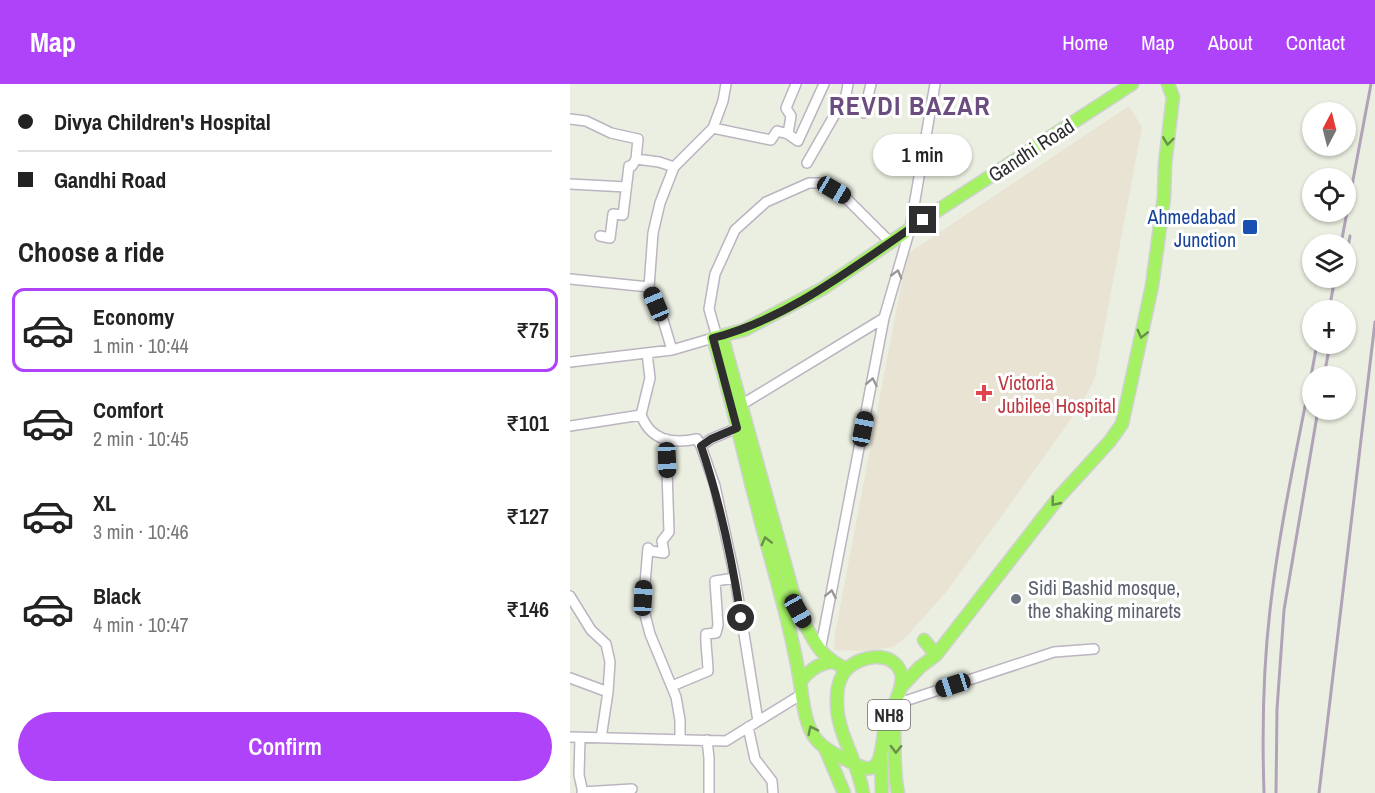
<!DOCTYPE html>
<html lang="en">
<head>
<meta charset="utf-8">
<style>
  :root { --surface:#fff; --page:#f6f6f6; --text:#222; --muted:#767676; --line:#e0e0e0; --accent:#af43f9 }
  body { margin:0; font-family:"Archivo Narrow",sans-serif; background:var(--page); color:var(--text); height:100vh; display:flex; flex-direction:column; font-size:22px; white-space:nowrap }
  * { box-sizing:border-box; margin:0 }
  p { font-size:20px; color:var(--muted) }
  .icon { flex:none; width:33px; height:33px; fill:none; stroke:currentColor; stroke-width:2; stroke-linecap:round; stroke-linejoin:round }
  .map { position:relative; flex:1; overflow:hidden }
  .sheet { display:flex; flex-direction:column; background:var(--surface); width:570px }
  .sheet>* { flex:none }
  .banner { display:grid; align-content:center; height:132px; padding:0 18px; background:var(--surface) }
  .needle { width:39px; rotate:7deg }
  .controls { position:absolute; left:732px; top:18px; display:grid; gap:12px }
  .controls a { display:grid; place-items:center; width:54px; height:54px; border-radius:50%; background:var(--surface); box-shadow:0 2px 4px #0004; font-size:30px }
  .end { position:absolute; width:27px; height:27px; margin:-14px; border:8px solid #2e2e2e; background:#fff; box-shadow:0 0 0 3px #fff }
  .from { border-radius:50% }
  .bubble { position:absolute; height:42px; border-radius:21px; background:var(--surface); box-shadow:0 2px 4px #0004; font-size:20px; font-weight:600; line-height:42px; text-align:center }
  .car { position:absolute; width:18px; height:36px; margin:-18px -9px; border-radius:8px; box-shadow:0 0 4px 2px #0007; background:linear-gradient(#222 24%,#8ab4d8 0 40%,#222 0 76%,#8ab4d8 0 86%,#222 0) }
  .banner b { display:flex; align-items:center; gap:21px; height:57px; font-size:22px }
  .banner b+b { border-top:2px solid var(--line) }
  .banner i { width:15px; height:15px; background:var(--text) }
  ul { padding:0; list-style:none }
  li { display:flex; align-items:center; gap:18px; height:84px; margin:0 12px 9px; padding:0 6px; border:3px solid transparent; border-radius:12px }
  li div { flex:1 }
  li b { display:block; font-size:22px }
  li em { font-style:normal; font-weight:600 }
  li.active { border-color:var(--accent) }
  li>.icon { width:54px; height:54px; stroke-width:1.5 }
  h2 { padding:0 18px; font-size:27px; line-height:72px }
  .cta { display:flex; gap:12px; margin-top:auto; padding:12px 18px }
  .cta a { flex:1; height:69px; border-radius:36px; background:var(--accent); color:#fff; font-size:24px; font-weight:600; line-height:69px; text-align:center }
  header { display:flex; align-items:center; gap:36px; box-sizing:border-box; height:84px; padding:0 30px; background:var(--accent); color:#fff }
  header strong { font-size:28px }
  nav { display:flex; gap:33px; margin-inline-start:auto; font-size:21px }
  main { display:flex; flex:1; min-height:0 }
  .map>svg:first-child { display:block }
  .medical { fill:#e9e3d4 }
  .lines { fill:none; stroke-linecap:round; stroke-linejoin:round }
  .minor-casing { stroke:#bcb4c1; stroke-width:12 }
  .major-casing { stroke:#d1d1d1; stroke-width:15 }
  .minor { stroke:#fff; stroke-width:9 }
  .major { stroke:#a4f164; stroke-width:12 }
  .rail { stroke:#b0a3b8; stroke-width:3 }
  .oneway { stroke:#699049 }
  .oneway2 { stroke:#969696 }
  .route { stroke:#2e2e2e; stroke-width:8 }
  .transit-dot { fill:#1a4fb4; stroke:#fff; stroke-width:2 }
  .health-dot { fill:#e0444e; stroke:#fff; stroke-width:2 }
  .worship-dot { fill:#6b7280; stroke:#fff; stroke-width:2 }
  .labels { text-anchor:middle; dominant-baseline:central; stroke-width:6; stroke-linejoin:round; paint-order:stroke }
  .shield { fill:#fff; stroke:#6d6d6d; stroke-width:1.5 }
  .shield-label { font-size:18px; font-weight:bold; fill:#2e2e2e }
  .street-label { font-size:20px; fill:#2e2e2e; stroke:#fff }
  .transit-label { font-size:20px; fill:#164399; stroke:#fff; text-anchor:end }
  .health-label { font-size:20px; fill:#be3a42; stroke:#fff; text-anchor:start }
  .worship-label { font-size:20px; fill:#5b616d; stroke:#fff; text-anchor:start }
  .district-label { font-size:26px; font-weight:bold; letter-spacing:1.5px; fill:#6b4d7f; stroke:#fff }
</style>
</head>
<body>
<header>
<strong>Map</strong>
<nav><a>Home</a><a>Map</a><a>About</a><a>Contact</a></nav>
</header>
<main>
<section class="sheet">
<div class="banner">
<b><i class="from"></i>Divya Children's Hospital</b>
<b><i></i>Gandhi Road</b>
</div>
<h2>Choose a ride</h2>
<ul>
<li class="active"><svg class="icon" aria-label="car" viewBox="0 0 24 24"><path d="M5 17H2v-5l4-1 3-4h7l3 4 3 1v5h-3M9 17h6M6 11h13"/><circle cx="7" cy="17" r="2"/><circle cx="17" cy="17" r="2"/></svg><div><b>Economy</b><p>1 min · 10:44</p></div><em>₹75</em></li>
<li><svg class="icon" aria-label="car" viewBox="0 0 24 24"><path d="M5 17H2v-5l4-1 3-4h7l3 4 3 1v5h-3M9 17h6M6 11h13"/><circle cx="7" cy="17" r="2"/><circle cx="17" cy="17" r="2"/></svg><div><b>Comfort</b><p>2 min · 10:45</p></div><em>₹101</em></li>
<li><svg class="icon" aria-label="car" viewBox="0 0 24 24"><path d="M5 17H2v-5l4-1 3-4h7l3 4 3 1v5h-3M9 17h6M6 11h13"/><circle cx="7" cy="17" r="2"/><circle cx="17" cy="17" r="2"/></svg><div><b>XL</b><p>3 min · 10:46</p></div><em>₹127</em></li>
<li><svg class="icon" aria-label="car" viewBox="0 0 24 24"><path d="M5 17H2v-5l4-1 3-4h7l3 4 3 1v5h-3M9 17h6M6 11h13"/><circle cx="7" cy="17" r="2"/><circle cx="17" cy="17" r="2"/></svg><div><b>Black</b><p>4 min · 10:47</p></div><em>₹146</em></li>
</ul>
<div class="cta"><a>Confirm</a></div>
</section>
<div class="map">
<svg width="805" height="709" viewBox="0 0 805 709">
  <rect width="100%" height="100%" fill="#eaefe1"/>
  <!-- medical -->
  <path class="medical" d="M559,22L572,43L525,294L510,323L378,506L335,554L323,563L293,567L264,566L265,550L337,170Z"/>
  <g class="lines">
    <defs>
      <path id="minor" d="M294,29L301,0
        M0,35L16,37L41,49L68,55L66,75L89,78L104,83
        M143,44L201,56L207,47L218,50L228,57L254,0
        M218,50L221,32L216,24L226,0
        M237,79L276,11L278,0
        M0,100L56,103
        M30,152L40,154L43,130L53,131L59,82H62L66,75
        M0,195L79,203
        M147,253L139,225L145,190L165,146L196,118L239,99H251L276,114L320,158
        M102,266L93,236L79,203L83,149L90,119L104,83L143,44L153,17L156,0
        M0,278L102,266L143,254
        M171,321L314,234
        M71,331L80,294L77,269
        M0,342L71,331C81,357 102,360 127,355L131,362
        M96,355L99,448L92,457L94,469L81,467L78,464L73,523L80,550L106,613L110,636V656
        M165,494L145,402L131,362L141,355L167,344
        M0,512L21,546L36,560L40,578L38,608
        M250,567L314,234L340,145L365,0
        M0,594L38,608L31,654
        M102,602L138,587C138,577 135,557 136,550L146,549L148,541L145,497L165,494L188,637
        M323,621L484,568L524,565
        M178,643L185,675L202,697L203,709
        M0,653L156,657L232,610
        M10,654L9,691L13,709
        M137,656L139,674V709
        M12,708L62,705"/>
      <path id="major" d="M152,252L228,527C243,554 247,572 277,585
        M354,556L366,571
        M230,598C239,587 247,580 261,578
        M332,602L350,583L366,571L489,413L540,357L552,340L582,202L594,113L595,80L603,13L598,0
        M323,625C326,653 322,682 328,709
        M255,664L274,709
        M311,673L312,709
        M293,709C288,676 265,648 267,614C267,604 270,592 277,585C291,571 323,566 331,589C336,603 319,628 315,644C311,660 314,695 287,681C273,674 255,667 245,654C234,638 233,616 230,598C227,577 222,556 217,535C208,499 197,462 188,426C173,369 161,311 143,254L174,246L252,205L353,136L562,0"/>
    </defs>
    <!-- minor casing -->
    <use href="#minor" class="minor-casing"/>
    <!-- major casing -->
    <use href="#major" class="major-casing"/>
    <!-- minor -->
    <use href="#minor" class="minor"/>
    <!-- major -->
    <use href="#major" class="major"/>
    <!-- rail -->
    <path class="rail" d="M771,160L801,0
      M776,174L780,152
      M759,226L765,194
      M754,292L760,260
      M694,709C692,648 693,586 700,526C710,436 731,348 747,260
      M706,709L707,625L714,526L748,326
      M749,709L805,238"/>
  </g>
  <!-- one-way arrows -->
  <defs><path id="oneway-chevron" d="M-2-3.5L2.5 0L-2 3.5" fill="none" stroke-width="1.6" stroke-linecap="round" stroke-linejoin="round" transform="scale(1.5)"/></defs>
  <g class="oneway">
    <use href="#oneway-chevron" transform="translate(598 57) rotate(97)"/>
    <use href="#oneway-chevron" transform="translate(572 250) rotate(104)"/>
    <use href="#oneway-chevron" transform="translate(485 418) rotate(129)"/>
    <use href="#oneway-chevron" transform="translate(196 457) rotate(-104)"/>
    <use href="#oneway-chevron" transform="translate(242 646) rotate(-116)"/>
    <use href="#oneway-chevron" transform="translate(326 665) rotate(91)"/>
  </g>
  <g class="oneway2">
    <use href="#oneway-chevron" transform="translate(327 190) rotate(-74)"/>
    <use href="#oneway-chevron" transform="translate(302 298) rotate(-79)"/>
    <use href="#oneway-chevron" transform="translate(261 510) rotate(-79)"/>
  </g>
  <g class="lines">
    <!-- route -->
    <path class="route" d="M171,534C162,475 150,418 131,362L141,355L167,344L143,254C221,234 287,180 353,136"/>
  </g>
  <!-- markers -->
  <rect class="transit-dot" x="672" y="135" width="16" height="16" rx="3"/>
  <path class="health-dot" d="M411 300h6v6h6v6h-6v6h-6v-6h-6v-6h6z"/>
  <circle class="worship-dot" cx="446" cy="515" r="6"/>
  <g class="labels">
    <!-- shield labels -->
    <rect class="shield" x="298" y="616" width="42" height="30" rx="4.5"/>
    <g class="shield-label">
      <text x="319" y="631">NH8</text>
    </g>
    <!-- street labels -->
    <g class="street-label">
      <text transform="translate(461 66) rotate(-33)">Gandhi Road</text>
    </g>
    <!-- transit labels -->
    <g class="transit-label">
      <text x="666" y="132">Ahmedabad<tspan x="666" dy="23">Junction</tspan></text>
    </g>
    <!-- health labels -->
    <g class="health-label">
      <text x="428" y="298">Victoria<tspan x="428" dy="23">Jubilee Hospital</tspan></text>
    </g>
    <!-- worship labels -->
    <g class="worship-label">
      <text x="458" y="503">Sidi Bashid mosque,<tspan x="458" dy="23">the shaking minarets</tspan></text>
    </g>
    <!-- district labels -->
    <g class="district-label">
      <text x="340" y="21">REVDI BAZAR</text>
    </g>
  </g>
</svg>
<div class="controls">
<a><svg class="needle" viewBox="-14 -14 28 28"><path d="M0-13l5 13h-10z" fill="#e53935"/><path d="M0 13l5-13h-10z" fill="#767676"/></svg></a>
<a><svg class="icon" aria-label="locate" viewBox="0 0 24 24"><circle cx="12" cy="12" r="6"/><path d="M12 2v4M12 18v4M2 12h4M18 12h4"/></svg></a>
<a><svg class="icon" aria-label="layers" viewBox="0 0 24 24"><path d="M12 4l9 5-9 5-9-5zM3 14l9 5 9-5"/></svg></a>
<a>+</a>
<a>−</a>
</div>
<i class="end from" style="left:171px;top:534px"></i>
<i class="end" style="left:353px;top:136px"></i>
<div class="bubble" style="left:303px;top:50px;width:99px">1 min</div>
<i class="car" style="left:264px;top:106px;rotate:120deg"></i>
<i class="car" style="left:86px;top:220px;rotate:337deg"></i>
<i class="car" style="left:293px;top:345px;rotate:11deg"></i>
<i class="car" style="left:97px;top:376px;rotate:178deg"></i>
<i class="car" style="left:73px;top:514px;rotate:3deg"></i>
<i class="car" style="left:228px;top:527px;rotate:151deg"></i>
<i class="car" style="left:383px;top:601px;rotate:252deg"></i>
</div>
</main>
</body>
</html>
